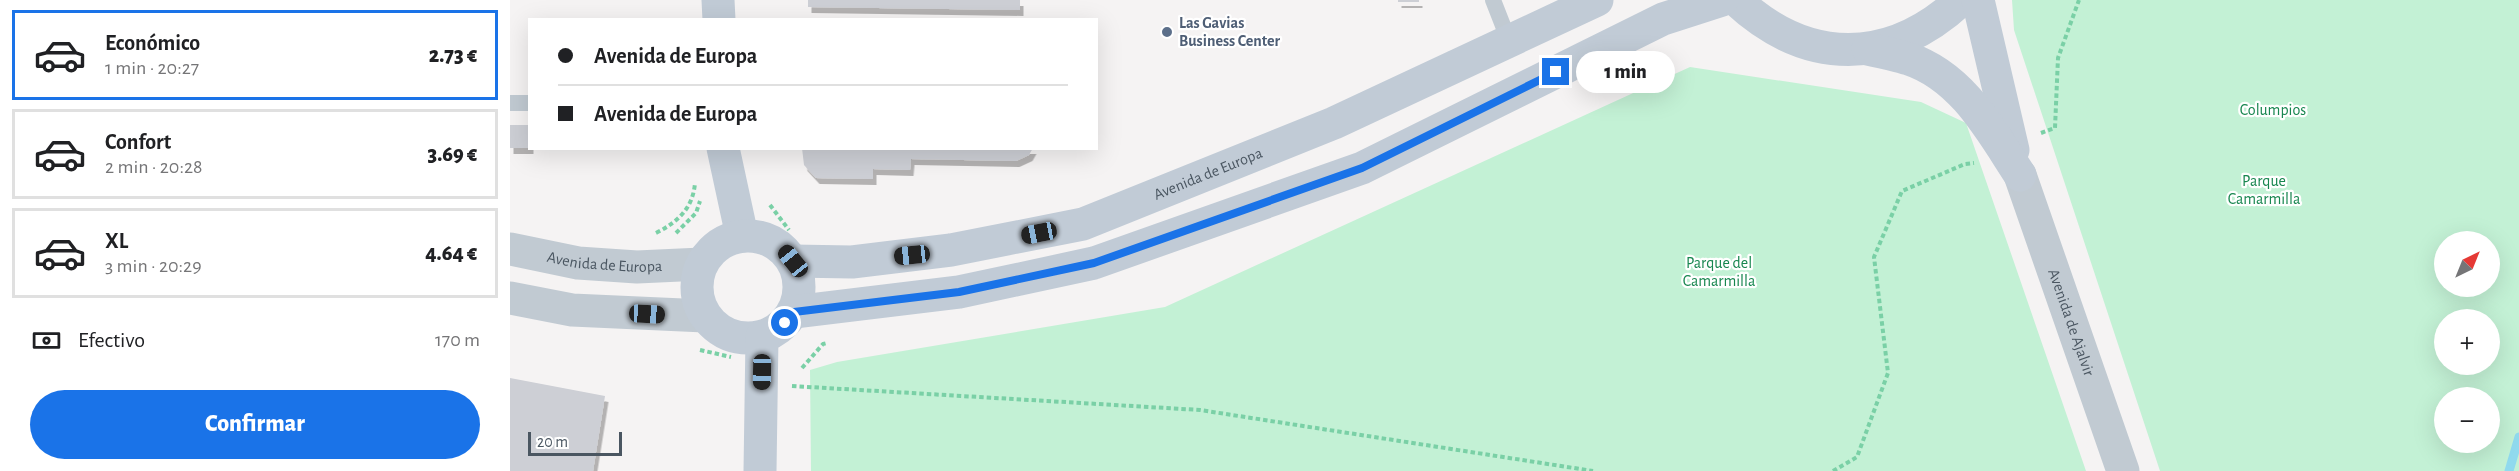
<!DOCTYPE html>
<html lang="es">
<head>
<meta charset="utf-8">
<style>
  :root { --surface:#fff; --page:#f2f2f2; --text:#202124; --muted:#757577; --line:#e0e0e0; --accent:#1a73e8 }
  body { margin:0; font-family:"Alegreya Sans",sans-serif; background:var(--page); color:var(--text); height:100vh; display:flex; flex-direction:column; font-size:22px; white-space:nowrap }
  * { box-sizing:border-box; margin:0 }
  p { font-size:20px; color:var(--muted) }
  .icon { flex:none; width:33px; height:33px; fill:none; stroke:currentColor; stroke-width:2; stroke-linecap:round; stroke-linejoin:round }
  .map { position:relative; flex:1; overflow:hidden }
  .panel { display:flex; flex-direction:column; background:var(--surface); width:510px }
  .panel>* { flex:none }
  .hud { position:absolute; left:18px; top:18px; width:570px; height:132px; border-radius:0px; box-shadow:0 6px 24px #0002; display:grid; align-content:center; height:132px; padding:0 30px; background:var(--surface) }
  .needle { width:39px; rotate:43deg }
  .controls { position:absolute; left:1924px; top:231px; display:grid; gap:12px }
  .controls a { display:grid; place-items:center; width:66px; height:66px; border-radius:50%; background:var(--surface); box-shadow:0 6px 24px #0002; font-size:30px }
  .scale { position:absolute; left:18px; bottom:15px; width:94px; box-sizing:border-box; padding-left:6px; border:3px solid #4a5661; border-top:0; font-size:16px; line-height:21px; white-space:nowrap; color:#4a5661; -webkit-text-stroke:4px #fff; paint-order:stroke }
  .end { position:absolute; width:27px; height:27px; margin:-14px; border:8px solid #1a73e8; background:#fff; box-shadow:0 0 0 3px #fff }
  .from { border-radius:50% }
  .bubble { position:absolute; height:42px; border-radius:21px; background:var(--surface); box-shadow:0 6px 24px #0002; font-size:20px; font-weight:800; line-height:42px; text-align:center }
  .car { position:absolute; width:18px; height:36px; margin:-18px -9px; border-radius:8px; box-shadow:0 0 4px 2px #0007; background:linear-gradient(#222 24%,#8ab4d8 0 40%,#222 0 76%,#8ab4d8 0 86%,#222 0) }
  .hud b { display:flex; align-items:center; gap:21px; height:57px; font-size:22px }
  .hud b+b { border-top:2px solid var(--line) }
  .hud i { width:15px; height:15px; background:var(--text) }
  ul { padding:10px 0 0; list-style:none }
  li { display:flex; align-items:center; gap:18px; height:90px; margin:0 12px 9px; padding:0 18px; border:3px solid var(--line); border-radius:0px }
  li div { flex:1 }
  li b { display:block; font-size:22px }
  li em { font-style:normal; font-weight:800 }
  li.current { border-color:var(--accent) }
  li>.icon { width:54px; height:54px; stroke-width:1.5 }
  .pay { display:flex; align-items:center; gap:15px; height:66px; padding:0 30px; font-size:22px }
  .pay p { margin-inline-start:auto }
  .button { display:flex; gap:12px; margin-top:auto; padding:12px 30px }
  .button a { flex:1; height:69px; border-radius:36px; background:var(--accent); color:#fff; font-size:24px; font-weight:800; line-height:69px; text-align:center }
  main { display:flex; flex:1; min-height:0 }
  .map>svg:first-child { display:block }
  .green { fill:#c3f1d5; fill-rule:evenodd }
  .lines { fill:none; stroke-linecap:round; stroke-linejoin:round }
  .stream { stroke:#90daee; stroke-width:9 }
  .building { fill:#cdcfd5; filter:url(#shadow) }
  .path { stroke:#7ad0a6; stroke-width:4; stroke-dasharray:4.5 3; stroke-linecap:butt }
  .lane { stroke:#c1cad2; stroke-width:16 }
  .street { stroke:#c1cad2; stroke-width:33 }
  .secondary { stroke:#c1cbd6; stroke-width:33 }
  .route { stroke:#1a73e8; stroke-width:8 }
  .service-dot { fill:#5c6f8a; stroke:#fff; stroke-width:2 }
  .labels { text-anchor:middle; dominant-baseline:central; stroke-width:4.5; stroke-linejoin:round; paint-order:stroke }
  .service-label { font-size:16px; font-weight:bold; fill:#4e5e75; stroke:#fff; text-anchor:start }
  .park-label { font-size:16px; fill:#17864f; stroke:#fff }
  .street-label { font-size:16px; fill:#4a5661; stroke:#fff }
</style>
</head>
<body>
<main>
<section class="panel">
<ul>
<li class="current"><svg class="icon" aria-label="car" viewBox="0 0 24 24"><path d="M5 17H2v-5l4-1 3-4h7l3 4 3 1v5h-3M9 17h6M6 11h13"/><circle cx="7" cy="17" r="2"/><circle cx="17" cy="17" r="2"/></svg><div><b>Económico</b><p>1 min · 20:27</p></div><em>2.73 €</em></li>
<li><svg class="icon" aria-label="car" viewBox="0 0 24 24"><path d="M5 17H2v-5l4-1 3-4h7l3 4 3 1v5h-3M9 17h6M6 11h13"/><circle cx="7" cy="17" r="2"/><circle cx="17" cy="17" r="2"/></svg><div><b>Confort</b><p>2 min · 20:28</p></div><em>3.69 €</em></li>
<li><svg class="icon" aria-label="car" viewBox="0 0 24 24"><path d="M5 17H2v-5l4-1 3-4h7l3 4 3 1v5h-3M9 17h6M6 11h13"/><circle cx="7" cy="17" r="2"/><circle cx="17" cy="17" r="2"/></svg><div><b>XL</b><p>3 min · 20:29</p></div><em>4.64 €</em></li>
</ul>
<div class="pay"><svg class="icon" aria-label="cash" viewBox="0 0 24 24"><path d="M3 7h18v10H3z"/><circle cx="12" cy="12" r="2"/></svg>Efectivo<p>170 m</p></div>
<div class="button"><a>Confirmar</a></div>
</section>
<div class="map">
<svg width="2009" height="471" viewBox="0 0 2009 471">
  <defs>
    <filter id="shadow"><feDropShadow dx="3.5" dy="6" stdDeviation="0" flood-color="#0004"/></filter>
  </defs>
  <rect width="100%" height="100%" fill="#f5f3f3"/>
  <!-- green -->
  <path class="green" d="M1502,0H2009V471H1650L1504,30ZM1935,242H1980V286H1935ZM1935,320H1980V364H1935ZM1935,398H1980V442H1935Z
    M1180,67L1411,102L1456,123L1576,471H301L300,370L327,362L655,307Z"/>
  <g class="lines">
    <!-- stream -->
    <path class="stream" d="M1999,471L2009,437"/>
  </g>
  <!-- building -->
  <path class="building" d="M298,0H510V10L298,7Z
    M888,0H909V2H888Z
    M0,125H20V148H0Z
    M292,148H523L519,155L506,161L401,159L400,170L363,169V179L306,178L294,165Z
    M0,378L95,396L83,471H0Z"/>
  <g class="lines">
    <!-- path -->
    <path class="path" d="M1531,133L1545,128L1548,58L1569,0
      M260,205L279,230
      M146,233C168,222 183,208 185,183
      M166,233L186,213L190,201
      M190,350L221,357
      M292,368L313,344L317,343
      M282,386L690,410L1083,471
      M1323,471L1347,457L1378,373L1364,257L1392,191L1455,164L1464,163"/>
    <!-- lane -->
    <path class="lane" d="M983,0L999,41
      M0,103H20"/>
    <!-- street -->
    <g class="street">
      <path id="s1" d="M1510,175L1613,471"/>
      <path id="s2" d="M0,249L68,263L127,267L192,264"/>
      <path d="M0,298L62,310L195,316"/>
    </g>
    <!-- secondary -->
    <g class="secondary">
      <path d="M208,0L209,20"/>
      <path d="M1226,0C1297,66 1380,66 1451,0"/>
      <path d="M1468,0L1503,150"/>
      <path d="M1358,49C1372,52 1386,55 1399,59C1453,77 1481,131 1510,175"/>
      <path d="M213,148L232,236"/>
      <circle cx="238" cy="287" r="51"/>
      <path id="s3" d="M283,261L342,262L441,250L573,224L824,123L1087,0"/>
      <path d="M284,312L449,292L584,263L852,168L1153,19L1212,0"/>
      <path d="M250,471L252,337"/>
    </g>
  </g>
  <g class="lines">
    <!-- route -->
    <path class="route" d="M275,323L284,312L449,292L584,263L852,168L1046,72"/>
  </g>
  <!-- markers -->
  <circle class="service-dot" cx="657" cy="32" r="6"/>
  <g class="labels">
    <!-- service labels -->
    <g class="service-label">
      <text x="669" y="23">Las Gavias<tspan x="669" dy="18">Business Center</tspan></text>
    </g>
    <!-- park labels -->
    <g class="park-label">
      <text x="1763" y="110">Columpios</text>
      <text x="1754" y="181">Parque<tspan x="1754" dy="18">Camarmilla</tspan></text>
      <text x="1209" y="263">Parque del<tspan x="1209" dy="18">Camarmilla</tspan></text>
    </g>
    <!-- street labels -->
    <g class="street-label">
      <text stroke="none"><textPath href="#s3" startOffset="428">Avenida de Europa</textPath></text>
      <text stroke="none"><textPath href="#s2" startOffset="96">Avenida de Europa</textPath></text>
      <text stroke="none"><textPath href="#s1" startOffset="156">Avenida de Ajalvir</textPath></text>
    </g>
  </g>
</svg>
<div class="controls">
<a><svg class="needle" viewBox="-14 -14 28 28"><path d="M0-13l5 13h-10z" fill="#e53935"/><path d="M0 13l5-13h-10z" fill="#757577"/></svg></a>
<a>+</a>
<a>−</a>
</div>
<div class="scale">20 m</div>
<i class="end from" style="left:275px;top:323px"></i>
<i class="end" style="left:1046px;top:72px"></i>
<div class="bubble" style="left:1066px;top:51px;width:99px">1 min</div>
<i class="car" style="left:529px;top:233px;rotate:259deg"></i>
<i class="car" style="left:402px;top:255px;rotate:264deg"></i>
<i class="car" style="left:283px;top:261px;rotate:321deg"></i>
<i class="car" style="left:137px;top:314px;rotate:93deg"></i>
<i class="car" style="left:252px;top:372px;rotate:181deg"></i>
<div class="hud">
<b><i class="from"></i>Avenida de Europa</b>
<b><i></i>Avenida de Europa</b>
</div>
</div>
</main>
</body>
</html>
